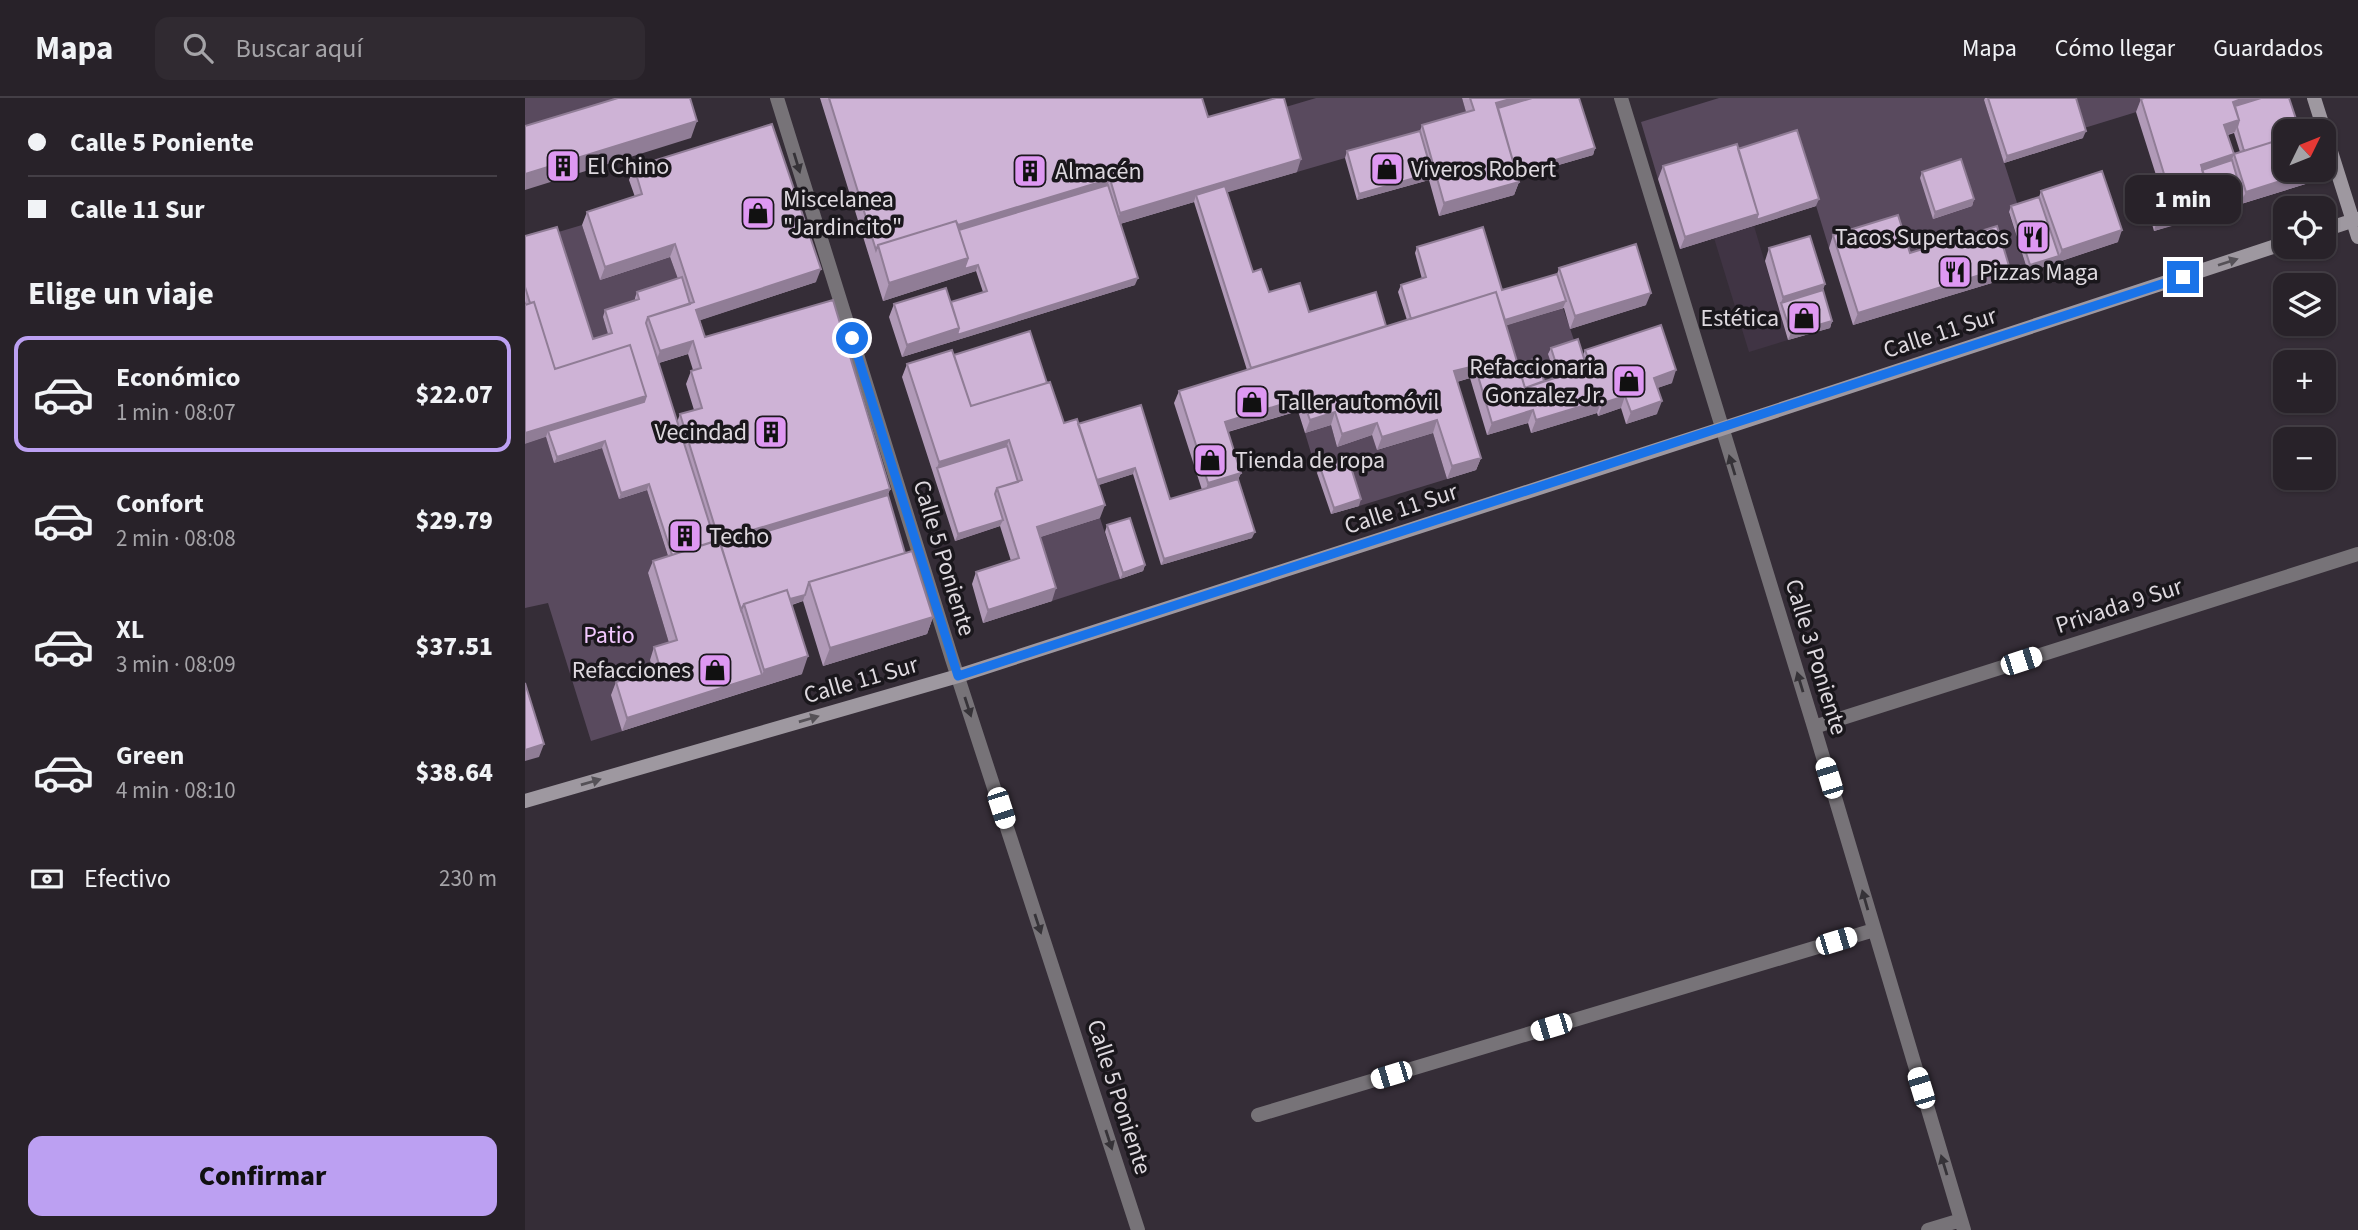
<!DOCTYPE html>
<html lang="es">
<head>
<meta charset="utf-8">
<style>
  :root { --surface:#282229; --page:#302a31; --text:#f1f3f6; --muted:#a5a4a8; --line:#443f46; --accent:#bca0f2 }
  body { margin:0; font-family:"Source Sans 3",sans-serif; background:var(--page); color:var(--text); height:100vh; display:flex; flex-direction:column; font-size:26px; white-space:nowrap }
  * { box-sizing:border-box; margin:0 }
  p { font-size:23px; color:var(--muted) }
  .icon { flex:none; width:38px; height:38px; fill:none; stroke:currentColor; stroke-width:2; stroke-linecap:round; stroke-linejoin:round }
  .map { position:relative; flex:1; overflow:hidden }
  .side { display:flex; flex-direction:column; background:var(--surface); width:525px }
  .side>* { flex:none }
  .top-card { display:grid; align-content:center; height:154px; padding:0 28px; background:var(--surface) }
  .needle { width:46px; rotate:47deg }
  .controls { position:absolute; left:1748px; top:21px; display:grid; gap:14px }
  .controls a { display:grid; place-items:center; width:63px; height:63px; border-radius:14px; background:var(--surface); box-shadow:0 2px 5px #0004,0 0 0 2px var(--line); font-size:35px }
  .end { position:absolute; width:32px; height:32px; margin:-16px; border:9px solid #1a73e8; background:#fff; box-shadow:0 0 0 4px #fff }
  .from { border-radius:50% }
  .bubble { position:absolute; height:49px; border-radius:14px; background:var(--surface); box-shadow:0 2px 5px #0004,0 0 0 2px var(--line); font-size:23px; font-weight:800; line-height:49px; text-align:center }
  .car { position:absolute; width:21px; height:42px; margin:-21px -10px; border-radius:9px; box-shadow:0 0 5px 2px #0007; background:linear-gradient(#fff 24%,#345 0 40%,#fff 0 76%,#345 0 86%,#fff 0) }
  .top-card b { display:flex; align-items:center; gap:24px; height:66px; font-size:26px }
  .top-card b+b { border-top:2px solid var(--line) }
  .top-card i { width:18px; height:18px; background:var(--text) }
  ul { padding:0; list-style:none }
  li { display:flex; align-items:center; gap:21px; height:116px; margin:0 14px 10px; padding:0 14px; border:4px solid transparent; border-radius:14px }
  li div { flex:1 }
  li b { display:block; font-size:26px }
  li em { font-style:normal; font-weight:800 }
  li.selected { border-color:var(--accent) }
  li>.icon { width:63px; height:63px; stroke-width:1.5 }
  h2 { padding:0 28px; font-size:32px; line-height:84px }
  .pay { display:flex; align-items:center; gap:18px; height:77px; padding:0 28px; font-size:26px }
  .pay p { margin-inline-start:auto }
  .cta { display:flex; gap:14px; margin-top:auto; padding:14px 28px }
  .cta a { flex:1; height:80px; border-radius:14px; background:var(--accent); color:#111; font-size:28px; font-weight:800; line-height:80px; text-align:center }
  header { display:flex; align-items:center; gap:42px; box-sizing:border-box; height:98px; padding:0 35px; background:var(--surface); border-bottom:2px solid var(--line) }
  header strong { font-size:33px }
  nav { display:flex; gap:38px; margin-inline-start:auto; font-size:24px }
  .search { width:490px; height:63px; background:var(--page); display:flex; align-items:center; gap:18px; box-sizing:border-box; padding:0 24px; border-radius:14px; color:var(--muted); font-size:26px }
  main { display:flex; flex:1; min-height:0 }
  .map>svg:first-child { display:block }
  .built { fill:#403444 }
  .green { fill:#594a5e }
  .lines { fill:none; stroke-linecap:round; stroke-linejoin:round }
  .street { stroke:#777378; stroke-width:14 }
  .secondary { stroke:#9e98a0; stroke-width:14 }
  .wall { fill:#b19ab8; fill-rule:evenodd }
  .shaded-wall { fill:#907d96 }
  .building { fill:#ceb3d6; stroke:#907d96; stroke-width:2 }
  .oneway { fill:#363338 }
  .oneway2 { fill:#555157 }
  .route { stroke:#1a73e8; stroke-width:9 }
  .labels { text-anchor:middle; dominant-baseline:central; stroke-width:7; stroke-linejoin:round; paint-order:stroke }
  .poi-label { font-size:24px; fill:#ded9df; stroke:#1a171c; text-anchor:start }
  .street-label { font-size:24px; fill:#ded9df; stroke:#1a171c }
  .park-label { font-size:24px; fill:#f2c8ff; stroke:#1a171c }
</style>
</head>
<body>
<header>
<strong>Mapa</strong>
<div class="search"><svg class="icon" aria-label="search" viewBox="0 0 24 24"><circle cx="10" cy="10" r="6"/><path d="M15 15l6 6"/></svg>Buscar aquí</div>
<nav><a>Mapa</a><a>Cómo llegar</a><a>Guardados</a></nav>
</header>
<main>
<section class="side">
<div class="top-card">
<b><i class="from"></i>Calle 5 Poniente</b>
<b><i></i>Calle 11 Sur</b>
</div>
<h2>Elige un viaje</h2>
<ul>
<li class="selected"><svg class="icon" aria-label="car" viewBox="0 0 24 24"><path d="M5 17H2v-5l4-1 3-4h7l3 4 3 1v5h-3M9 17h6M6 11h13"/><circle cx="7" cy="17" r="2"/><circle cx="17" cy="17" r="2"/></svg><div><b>Económico</b><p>1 min · 08:07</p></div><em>$22.07</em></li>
<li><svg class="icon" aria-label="car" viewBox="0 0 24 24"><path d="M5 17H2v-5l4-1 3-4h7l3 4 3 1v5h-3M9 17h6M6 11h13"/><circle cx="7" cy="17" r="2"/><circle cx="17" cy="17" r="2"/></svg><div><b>Confort</b><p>2 min · 08:08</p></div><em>$29.79</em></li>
<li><svg class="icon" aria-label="car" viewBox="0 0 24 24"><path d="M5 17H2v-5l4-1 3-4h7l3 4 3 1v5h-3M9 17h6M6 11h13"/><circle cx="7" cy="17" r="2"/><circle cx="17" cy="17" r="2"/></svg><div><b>XL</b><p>3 min · 08:09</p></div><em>$37.51</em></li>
<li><svg class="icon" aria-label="car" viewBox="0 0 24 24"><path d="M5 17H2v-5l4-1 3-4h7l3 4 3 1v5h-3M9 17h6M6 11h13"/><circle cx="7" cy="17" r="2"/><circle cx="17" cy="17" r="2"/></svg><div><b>Green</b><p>4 min · 08:10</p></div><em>$38.64</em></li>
</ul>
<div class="pay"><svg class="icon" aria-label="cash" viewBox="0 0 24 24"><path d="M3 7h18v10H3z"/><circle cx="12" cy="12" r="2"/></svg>Efectivo<p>230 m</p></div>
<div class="cta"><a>Confirmar</a></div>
</section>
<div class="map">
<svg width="1833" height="1132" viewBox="0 0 1833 1132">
  <rect width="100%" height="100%" fill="#352d37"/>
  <!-- built -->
  <path class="built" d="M1229,128L1263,242L1224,254L1189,140Z"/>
  <!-- green -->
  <path class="green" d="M0,0H145L0,44Z
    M791,0H937L944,24L772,74L754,11Z
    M1194,0H1465L1459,2L1494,111L1484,115L1503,174L1480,181L1468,141L1380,168L1368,130L1304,150L1270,39L1133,81L1116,24Z
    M1547,0H1657L1556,31Z
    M57,127L75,181L145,159L155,186L110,200L111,208L78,219L85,241L66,247L30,135Z
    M1038,210L1051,248L1034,290L987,274L974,230Z
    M806,327L812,349L847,337L853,352L908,335L922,381L834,408L820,367L792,375L780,335Z
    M21,339L29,365L77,350L122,392L146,468L123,475L147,555L131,583L87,597L98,633L66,643L23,505L0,510V346Z
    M575,420L595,481L527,503L507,442Z"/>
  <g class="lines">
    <!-- street -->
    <path class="street" d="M252,0L427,561L613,1132
      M1096,0L1289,629L1439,1132
      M1289,629L1833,456
      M733,1017L1349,832
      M1403,1132L1436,1122"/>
    <!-- secondary -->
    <path class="secondary" d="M1789,0L1833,139
      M1799,132L1833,121
      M0,703L433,578L1196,331L1760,145"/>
  </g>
  <!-- wall -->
  <path class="wall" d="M295,0H677L683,19L772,74L702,94L728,174L744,194L784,214L861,228L882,222L873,194L876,187L897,181L890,155L892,149L977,192L1032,176L1034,170L1121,207L1045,231L1039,210L981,227L993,266L1019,283L1031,280L1023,256L1026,250L1058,257L1060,252L1147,285L1132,290V316L1101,326L1096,310L1073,318L1072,315L1006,335L1003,325L962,337L945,280L932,284L956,360L951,372L922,381L908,335L852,352L847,337L812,349L806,327L780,335L773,313L703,334L716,375L713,381L727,440L636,467L608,376L573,387L575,420L515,439L527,503L458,525L447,486L451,474L486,463L475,428L430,443L377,279L382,266L429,257L522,285L539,325L553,326L616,307L645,401L677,392L649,305L654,293L722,272L669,104L595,126L610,187L377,259L364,219L369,206L426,204L458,194L451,173L358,203Z
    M937,0H1054L1070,50L1068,57L992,79L994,84L989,97L914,118L904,82L832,102L820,60L822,53L895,33L897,27L941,14Z
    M1460,0H1551L1558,40L1479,65L1459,2Z
    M1616,1L1775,33L1787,84L1629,133L1616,87L1619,81L1631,77L1611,14ZM1709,35L1715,54L1709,56L1703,37Z
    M1138,68L1291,108L1155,151L1133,81Z
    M109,69L291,184L175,222L180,239L365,391L363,397L380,455L408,519L402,536L298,568L278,503L267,507L277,576L97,633L86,597L91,584L128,572L125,562L129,549L144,545L123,475L128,463L143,458L122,392L94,401L77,350L29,365L21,339L0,203V138L68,241L83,236L78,219L80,212L110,202V200L112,194L153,181L145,159L75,182L57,127L62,114L110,99L104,82ZM163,256L168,272L166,273L161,286L169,312L155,316L152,324L134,265Z
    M1397,74L1449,101L1447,108L1408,121L1395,80Z
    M1516,93L1593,144L1503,174L1484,114L1486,108L1514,99Z
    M1308,137L1385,155L1484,168L1480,181L1328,227L1304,150Z
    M1244,150L1298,192L1307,223L1305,230L1263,242L1240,163Z
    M795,369L834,408L806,416L792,375Z
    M582,427L620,467L618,473L595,481L580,434Z"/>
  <!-- shaded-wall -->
  <path class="shaded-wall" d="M989,0H1028L971,16V5Z
    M1719,0H1754L1707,15L1708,4Z
    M1714,22L1710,34L1695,39L1699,27Z
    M172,23L166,40L0,92V76Z
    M1561,33L1558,40L1479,65L1482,58Z
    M1070,50L1068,57L985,81L988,74Z
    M1709,56L1704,69L1675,78L1676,67Z
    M776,61L772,74L673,103L671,97L669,104L591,127L595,115Z
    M1791,72L1787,84L1683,116L1685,110L1718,100L1721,94Z
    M907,75L904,82L832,102L834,96Z
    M585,81L580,93L429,139L354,151Z
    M994,84L989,97L914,118L919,105Z
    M1294,101L1291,108L1155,151L1160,139L1233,116Z
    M1449,101L1447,108L1408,121L1410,114Z
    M1687,104L1683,116L1647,128L1651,115Z
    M1649,121L1647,128L1629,133L1631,126Z
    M1597,132L1593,144L1503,174L1505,167L1534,158L1537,152Z
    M150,146L145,159L75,182L80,169Z
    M443,160L453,167L451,173L358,203L364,185Z
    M1484,168L1480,181L1328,227L1333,215Z
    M296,171L291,184L167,225L171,212Z
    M613,180L610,187L377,259L382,247L434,230Z
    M1300,186L1296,199L1256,205L1258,199Z
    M1126,195L1121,207L1045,231L1050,218Z
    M1041,203L1038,210L974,230L976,223Z
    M1307,223L1305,230L1263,242L1266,235Z
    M168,243L163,256L130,266L135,253Z
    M950,268L945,280L924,286L929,273Z
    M1151,272L1147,285L1124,293L1129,280Z
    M121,298L116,310L23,333L21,339L0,346V335Z
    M1100,298L1096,310L1073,318L1078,305Z
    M777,300L773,313L695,336L700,324Z
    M1077,302L1072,315L1006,335L1011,322Z
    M1137,303L1132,316L1101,326L1106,314Z
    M1008,312L1003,325L962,337L967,325Z
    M810,314L806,327L780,335L785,322Z
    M912,322L908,335L852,352L857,339Z
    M852,325L847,337L812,349L817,336Z
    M484,342L479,355L412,370L414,364Z
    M80,343L77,350L29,365L32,359Z
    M956,360L951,372L922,381L927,368Z
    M610,370L608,376L565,390L568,383Z
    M716,375L711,387L679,397L683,385Z
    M124,386L122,392L94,401L96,395Z
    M365,391L360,404L193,454L194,442Z
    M836,401L834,408L806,416L809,410Z
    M580,407L575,420L507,442L512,429Z
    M478,422L475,428L430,443L433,436Z
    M730,434L727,440L636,467L639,461Z
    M620,467L618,473L595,481L598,475Z
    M531,490L527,503L458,525L463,512Z
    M280,497L278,503L223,520L221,515Z
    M408,519L402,536L298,568L305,550Z
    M283,558L277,576L232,590L239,572Z
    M237,577L232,590L97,633L102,620Z
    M19,646L14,659L0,663V652Z"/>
  <!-- building -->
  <path class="building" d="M93,0H165L172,23L0,76V28Z
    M304,0H677L683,19L751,0H759L776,61L595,115L585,81L433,127L431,123L353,147L351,152Z
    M945,0H989L971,5L994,84L919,105L897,27L949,12Z
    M1007,0H1054L1070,50L991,74L973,10Z
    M1463,0H1551L1561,33L1482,58Z
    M1619,0H1719L1708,4L1714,22L1699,27L1709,56L1676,67L1687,104L1651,115L1616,1Z
    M1736,0H1764L1775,33H1760V40L1719,53L1712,29L1714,22L1710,8Z
    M247,26L296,171L171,212L180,239L308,202L365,391L194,442L155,316L177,310L166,273L176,270L168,243L135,253L123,219L169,204L150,146L80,169L62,114L117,96L109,69Z
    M1272,32L1294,101L1231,122L1233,116L1213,51Z
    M895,33L907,75L834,96L822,53Z
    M1760,40V72H1790L1721,94L1709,56Z
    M1212,46L1233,116L1160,139L1138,68Z
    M1436,61L1449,101L1410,114L1397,74Z
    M1707,62L1718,100L1685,110L1687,104L1677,72Z
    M1577,73L1597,132L1537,152L1516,93Z
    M1635,76L1649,121L1631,126L1619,81Z
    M583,87L613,180L432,237L434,230L426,204L462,193L453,167L439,171L443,160L434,132Z
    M700,88L728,174L736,171L744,194L775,185L784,214L851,194L861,228L726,270L671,97Z
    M1514,99L1534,158L1505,167L1486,108Z
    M1373,117L1385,155L1472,128L1484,168L1333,215L1308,137Z
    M431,123L443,160L364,185L353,147Z
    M32,129L68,241L87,235L80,212L114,201L112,194L157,179L165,206L123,219L121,225L190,443L147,457L124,386L96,395L80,343L32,359L23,333L119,304L121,298L105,247L30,271L9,204L5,205L0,189V138Z
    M958,129L977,192L1032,176L1041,203L980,222L971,194L886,221L876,187L901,179L892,149Z
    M1285,138L1300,186L1258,199L1244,150Z
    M1111,146L1126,195L1050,218L1034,170Z
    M421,190L434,230L382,247L369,206Z
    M1298,192L1307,223L1266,235L1256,205Z
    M971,194L1000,290L1066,268L1060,252L1136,227L1151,272L1129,280L1137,303L1106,314L1100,298L1078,305L1077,302L1011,322L1008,312L967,325L950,268L929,273L956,360L927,368L912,322L857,339L852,325L817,336L810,314L785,322L777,300L700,324L716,375L683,385L654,293Z
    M9,204L30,271L105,247L121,298L0,335V207Z
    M505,233L522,285L446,308L429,257Z
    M1053,241L1062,270L1035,278L1026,250Z
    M427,252L446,308L525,284L539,325L552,321L580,407L512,429L531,490L463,512L451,474L494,460L472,390L497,382L484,342L414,364L382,266Z
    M1012,260L1019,283L1000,290L993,266Z
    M616,307L645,401L713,381L730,434L639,461L610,370L572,382L553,326Z
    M482,348L493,384L472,390L470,396L478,422L433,436L412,370Z
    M823,360L836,401L809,410L795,369Z
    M363,397L380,455L284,484L280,497L265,501L262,492L219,506L216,512L196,447Z
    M605,420L620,467L598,475L582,427Z
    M194,442L237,577L102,620L91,584L135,570L129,549L152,542L128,463Z
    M387,453L408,519L305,550L284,484Z
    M262,492L283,558L239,572L219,506Z
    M0,585L19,646L0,652Z"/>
  <!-- one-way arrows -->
  <defs><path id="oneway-solid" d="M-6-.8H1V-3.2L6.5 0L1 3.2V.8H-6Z" transform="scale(1.75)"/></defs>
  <g class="oneway">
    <use href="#oneway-solid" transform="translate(272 65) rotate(73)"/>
    <use href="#oneway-solid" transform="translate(1207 367) rotate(-107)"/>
    <use href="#oneway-solid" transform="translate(1275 584) rotate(-107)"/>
    <use href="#oneway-solid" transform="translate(443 609) rotate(72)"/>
    <use href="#oneway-solid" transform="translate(1340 802) rotate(-106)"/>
    <use href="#oneway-solid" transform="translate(513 826) rotate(72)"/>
    <use href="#oneway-solid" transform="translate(584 1042) rotate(72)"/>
    <use href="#oneway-solid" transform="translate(1419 1067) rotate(-107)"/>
  </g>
  <g class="oneway2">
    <use href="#oneway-solid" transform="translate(1703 164) rotate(-18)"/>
    <use href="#oneway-solid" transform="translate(284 621) rotate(-16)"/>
    <use href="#oneway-solid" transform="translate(66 684) rotate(-16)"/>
  </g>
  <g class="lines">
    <!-- route -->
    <path class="route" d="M327,240L433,578L1658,179"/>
  </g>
  <!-- icons -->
  <defs>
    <symbol id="building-square" viewBox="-11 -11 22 22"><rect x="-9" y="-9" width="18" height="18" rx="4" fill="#de98f2" stroke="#1a171c"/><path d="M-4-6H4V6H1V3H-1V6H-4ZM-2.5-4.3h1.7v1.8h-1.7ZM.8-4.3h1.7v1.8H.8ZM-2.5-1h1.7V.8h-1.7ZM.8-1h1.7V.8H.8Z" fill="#111"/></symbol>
    <symbol id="shop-square" viewBox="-11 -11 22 22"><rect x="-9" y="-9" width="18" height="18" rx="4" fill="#de98f2" stroke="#1a171c"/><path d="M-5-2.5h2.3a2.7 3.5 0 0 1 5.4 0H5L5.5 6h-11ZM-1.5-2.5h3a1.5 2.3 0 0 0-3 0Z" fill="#111"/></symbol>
    <symbol id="restaurant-square" viewBox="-11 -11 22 22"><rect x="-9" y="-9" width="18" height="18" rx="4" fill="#de98f2" stroke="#1a171c"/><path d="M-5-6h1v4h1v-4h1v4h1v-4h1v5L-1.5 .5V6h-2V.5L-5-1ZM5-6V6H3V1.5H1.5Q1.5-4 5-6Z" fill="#111"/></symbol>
  </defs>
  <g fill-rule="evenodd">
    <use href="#building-square" x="19" y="49" width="38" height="38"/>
    <use href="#shop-square" x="843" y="52" width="38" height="38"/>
    <use href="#building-square" x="486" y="54" width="38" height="38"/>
    <use href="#shop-square" x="214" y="96" width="38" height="38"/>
    <use href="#restaurant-square" x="1489" y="120" width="38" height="38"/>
    <use href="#restaurant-square" x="1411" y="155" width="38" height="38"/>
    <use href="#shop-square" x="1260" y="201" width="38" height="38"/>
    <use href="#shop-square" x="1085" y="264" width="38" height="38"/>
    <use href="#shop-square" x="708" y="285" width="38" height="38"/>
    <use href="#building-square" x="227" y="315" width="38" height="38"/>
    <use href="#shop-square" x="666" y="343" width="38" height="38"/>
    <use href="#building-square" x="141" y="419" width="38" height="38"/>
    <use href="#shop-square" x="171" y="553" width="38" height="38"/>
  </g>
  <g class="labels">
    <!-- poi labels -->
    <g class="poi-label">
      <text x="62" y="68">El Chino</text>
      <text x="886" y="71">Viveros Robert</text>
      <text x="530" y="73">Almacén</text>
      <text x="258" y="101">Miscelanea<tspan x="258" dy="28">"Jardincito"</tspan></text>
      <text x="1484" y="139" text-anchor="end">Tacos Supertacos</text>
      <text x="1454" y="174">Pizzas Maga</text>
      <text x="1254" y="220" text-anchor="end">Estética</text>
      <text x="1080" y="269" text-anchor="end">Refaccionaria<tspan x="1080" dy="28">Gonzalez Jr.</tspan></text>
      <text x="752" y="304">Taller automóvil</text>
      <text x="222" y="334" text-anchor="end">Vecindad</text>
      <text x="710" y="362">Tienda de ropa</text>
      <text x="184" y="438">Techo</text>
      <text x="166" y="572" text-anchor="end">Refacciones</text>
    </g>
    <!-- street labels -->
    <g class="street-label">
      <text transform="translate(1415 235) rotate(-18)">Calle 11 Sur</text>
      <text transform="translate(876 411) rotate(-18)">Calle 11 Sur</text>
      <text transform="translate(419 460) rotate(73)">Calle 5 Poniente</text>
      <text transform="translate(1594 508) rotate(-18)">Privada 9 Sur</text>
      <text transform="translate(1291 559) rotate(73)">Calle 3 Poniente</text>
      <text transform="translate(336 582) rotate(-16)">Calle 11 Sur</text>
      <text transform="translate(594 999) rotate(72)">Calle 5 Poniente</text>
    </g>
    <!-- park labels -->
    <g class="park-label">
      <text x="84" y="537">Patio</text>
    </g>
  </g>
</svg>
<div class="controls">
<a><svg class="needle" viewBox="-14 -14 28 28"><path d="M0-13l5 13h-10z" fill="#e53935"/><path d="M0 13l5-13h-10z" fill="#a5a4a8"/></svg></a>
<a><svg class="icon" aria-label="locate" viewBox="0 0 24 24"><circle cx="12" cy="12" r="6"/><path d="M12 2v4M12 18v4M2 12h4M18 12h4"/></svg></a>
<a><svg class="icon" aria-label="layers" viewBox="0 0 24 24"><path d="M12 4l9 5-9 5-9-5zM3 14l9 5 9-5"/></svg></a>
<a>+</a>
<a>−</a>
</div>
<i class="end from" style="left:327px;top:240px"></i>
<i class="end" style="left:1658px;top:179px"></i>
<div class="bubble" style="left:1600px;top:77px;width:116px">1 min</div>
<i class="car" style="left:1496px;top:563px;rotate:72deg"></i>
<i class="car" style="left:1304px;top:680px;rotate:343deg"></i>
<i class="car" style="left:476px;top:710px;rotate:162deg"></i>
<i class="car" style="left:1311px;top:843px;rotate:73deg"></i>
<i class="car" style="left:1026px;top:929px;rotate:253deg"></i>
<i class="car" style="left:866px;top:977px;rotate:253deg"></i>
<i class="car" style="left:1396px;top:990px;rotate:343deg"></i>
</div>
</main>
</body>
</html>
